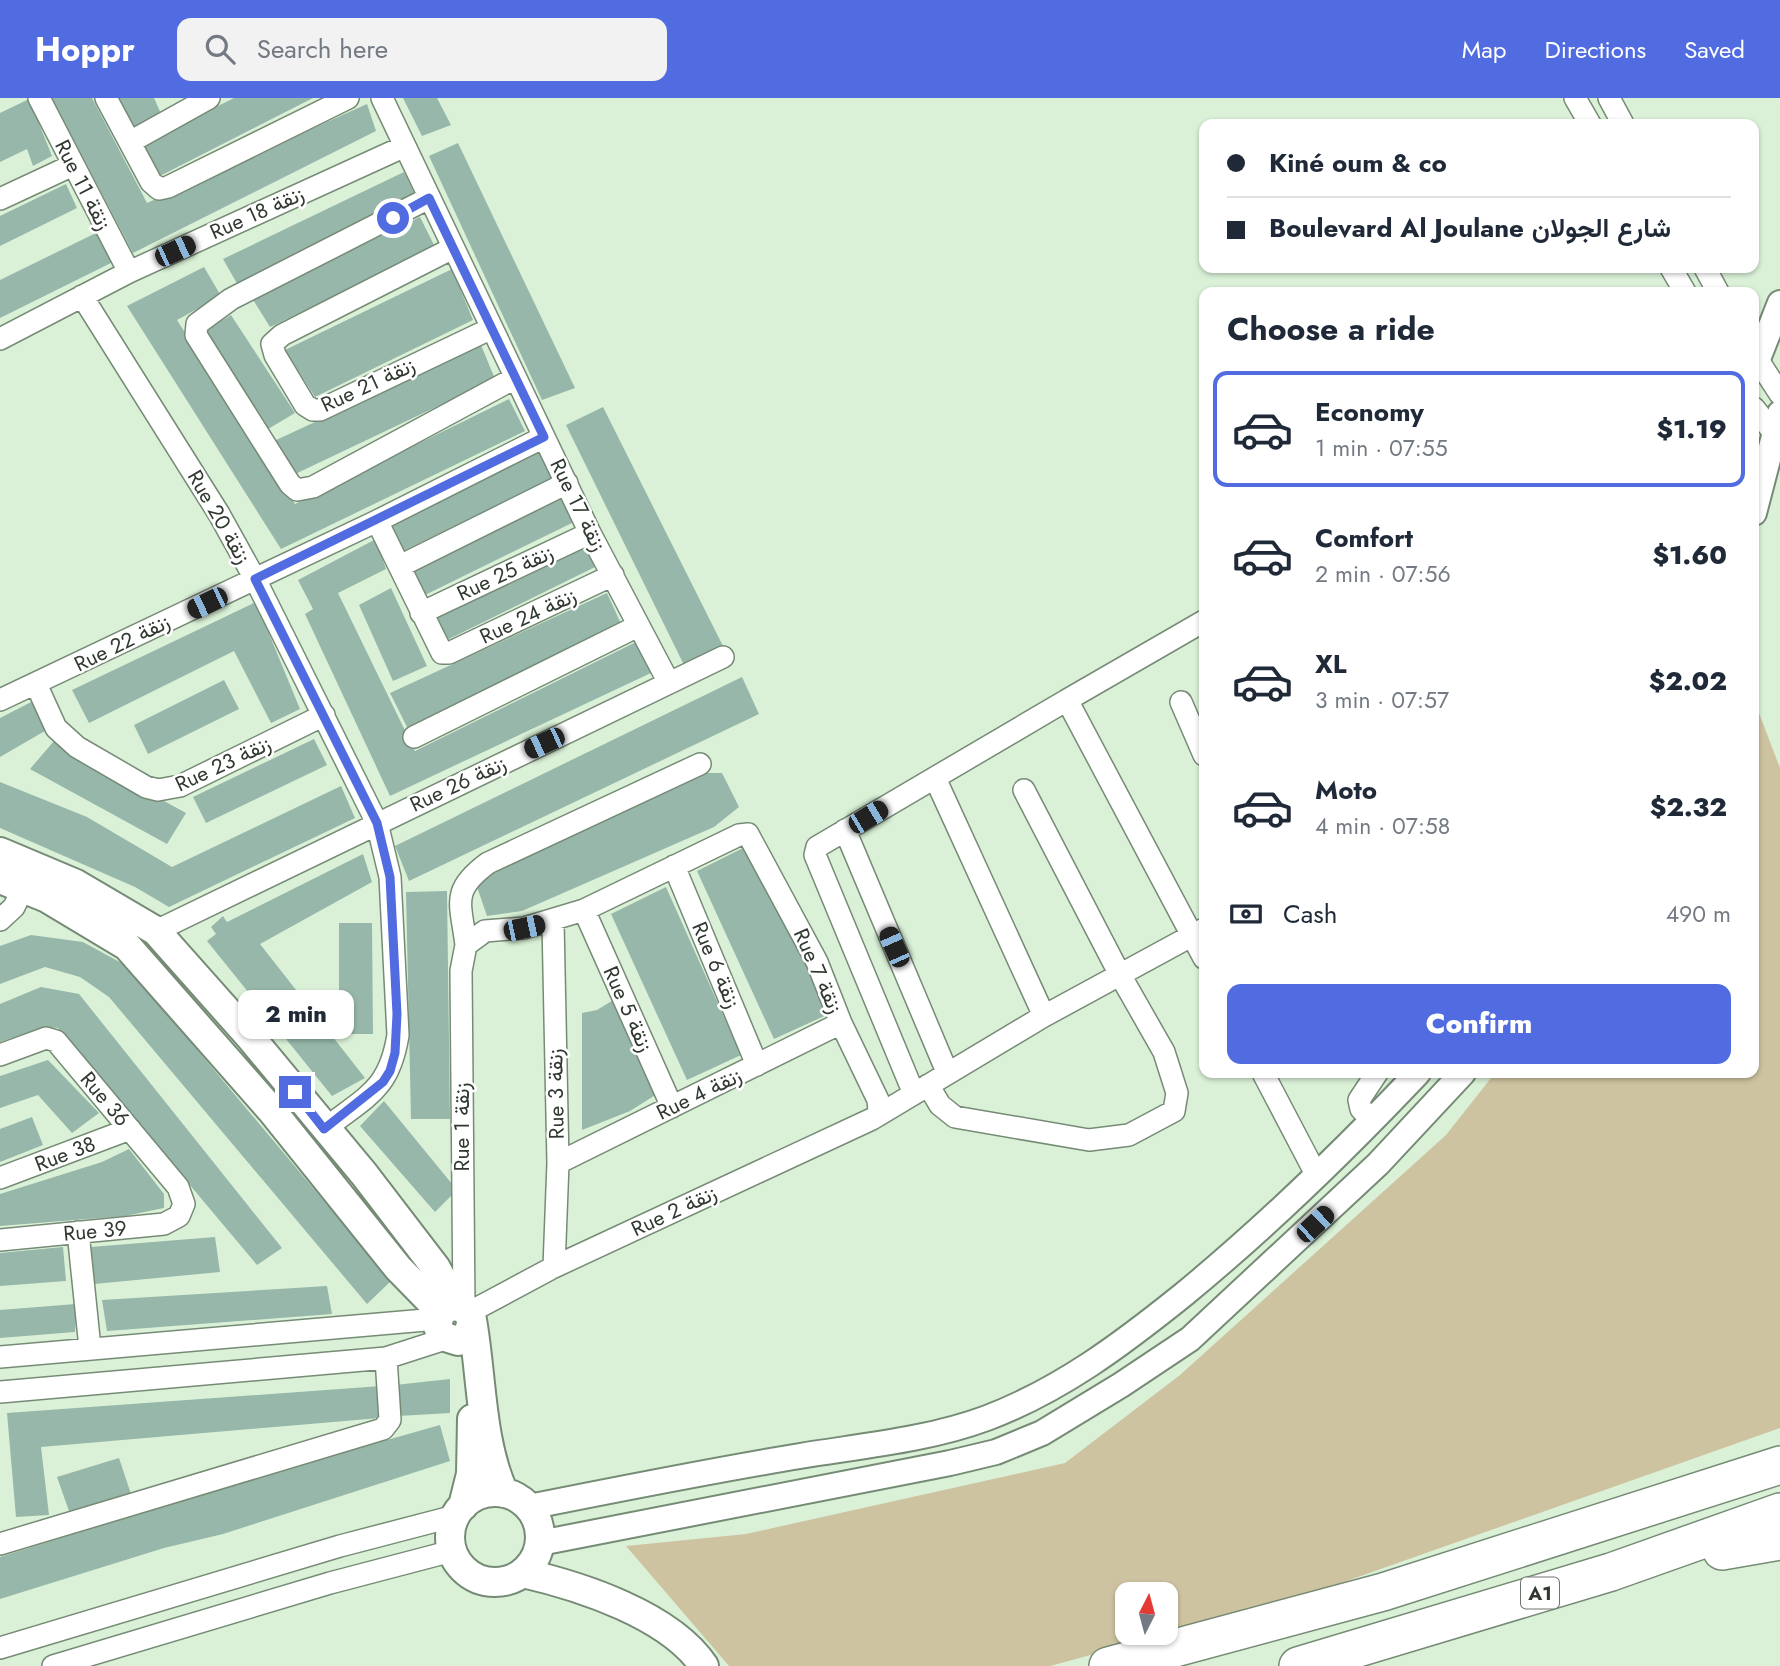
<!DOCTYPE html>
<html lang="en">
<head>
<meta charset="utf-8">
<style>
  :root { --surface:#fff; --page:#f2f2f3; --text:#1f2937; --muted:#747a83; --line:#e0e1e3; --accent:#516ce1 }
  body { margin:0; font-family:Jost,Vazirmatn,sans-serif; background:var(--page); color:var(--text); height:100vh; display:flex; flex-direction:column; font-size:26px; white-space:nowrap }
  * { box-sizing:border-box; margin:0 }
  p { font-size:23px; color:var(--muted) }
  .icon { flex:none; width:38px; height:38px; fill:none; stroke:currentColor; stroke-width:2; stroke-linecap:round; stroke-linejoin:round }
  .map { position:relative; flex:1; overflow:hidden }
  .sheet { position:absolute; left:1199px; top:189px; width:560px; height:791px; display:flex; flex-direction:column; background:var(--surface); border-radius:14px; box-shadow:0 2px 5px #0004 }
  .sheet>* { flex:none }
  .guide { position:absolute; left:1199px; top:21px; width:560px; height:154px; border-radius:14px; box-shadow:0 2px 5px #0004; display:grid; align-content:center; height:154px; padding:0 28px; background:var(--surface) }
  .needle { width:46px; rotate:6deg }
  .controls { position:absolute; left:1115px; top:1484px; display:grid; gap:14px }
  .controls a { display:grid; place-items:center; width:63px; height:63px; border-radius:14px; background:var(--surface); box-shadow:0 2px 5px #0004; font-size:35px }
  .end { position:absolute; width:32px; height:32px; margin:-16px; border:9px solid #516ce1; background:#fff; box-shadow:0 0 0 4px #fff }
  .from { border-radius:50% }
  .bubble { position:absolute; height:49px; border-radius:14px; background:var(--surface); box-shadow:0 2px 5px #0004; font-size:23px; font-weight:800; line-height:49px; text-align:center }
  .car { position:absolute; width:21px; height:42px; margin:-21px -10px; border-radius:9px; box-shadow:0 0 5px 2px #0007; background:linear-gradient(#222 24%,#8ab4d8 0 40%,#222 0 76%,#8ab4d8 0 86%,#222 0) }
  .guide b { display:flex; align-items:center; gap:24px; height:66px; font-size:26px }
  .guide b+b { border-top:2px solid var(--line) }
  .guide i { width:18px; height:18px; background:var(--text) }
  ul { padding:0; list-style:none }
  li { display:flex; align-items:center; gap:21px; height:116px; margin:0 14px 10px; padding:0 14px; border:4px solid transparent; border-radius:14px }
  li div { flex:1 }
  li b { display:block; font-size:26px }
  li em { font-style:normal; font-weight:800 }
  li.on { border-color:var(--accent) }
  li>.icon { width:63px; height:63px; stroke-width:1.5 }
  h2 { padding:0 28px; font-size:32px; line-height:84px }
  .pay { display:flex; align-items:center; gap:18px; height:77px; padding:0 28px; font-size:26px }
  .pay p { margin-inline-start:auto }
  .cta { display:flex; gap:14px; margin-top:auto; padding:14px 28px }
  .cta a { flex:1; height:80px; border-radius:14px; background:var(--accent); color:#fff; font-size:28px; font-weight:800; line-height:80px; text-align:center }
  header { display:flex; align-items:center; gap:42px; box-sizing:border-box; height:98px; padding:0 35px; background:var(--accent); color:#fff }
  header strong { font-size:33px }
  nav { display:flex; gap:38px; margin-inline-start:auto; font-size:24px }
  .search { width:490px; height:63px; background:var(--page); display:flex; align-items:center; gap:18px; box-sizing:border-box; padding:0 24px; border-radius:14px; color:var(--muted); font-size:26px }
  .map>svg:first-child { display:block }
  .green { fill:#cec3a0; fill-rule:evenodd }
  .building { fill:#96b7a9 }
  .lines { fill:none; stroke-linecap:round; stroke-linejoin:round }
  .minor-casing { stroke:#768b75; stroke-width:24 }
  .tertiary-casing { stroke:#768b75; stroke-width:28 }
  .secondary-casing { stroke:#768b75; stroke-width:32 }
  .motorway-casing { stroke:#768b75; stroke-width:40 }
  .minor { stroke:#fff; stroke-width:21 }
  .tertiary { stroke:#fff; stroke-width:24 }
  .secondary { stroke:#fff; stroke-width:28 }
  .motorway { stroke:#fff; stroke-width:37 }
  .route { stroke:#516ce1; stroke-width:9 }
  .labels { text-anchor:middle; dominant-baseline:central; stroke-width:5; stroke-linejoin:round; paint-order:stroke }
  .shield { fill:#fff; stroke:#6e746e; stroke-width:2 }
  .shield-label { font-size:19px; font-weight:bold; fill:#303930 }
  .street-label { font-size:21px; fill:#303930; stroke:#fff }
</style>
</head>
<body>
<header>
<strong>Hoppr</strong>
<div class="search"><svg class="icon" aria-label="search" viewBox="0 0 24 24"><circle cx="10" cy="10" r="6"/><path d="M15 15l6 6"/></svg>Search here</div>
<nav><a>Map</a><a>Directions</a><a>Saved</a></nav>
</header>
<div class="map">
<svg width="1780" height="1568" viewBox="0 0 1780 1568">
  <rect width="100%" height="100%" fill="#daf1d8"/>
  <!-- green -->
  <path class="green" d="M1754,602L1780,670V1330L1290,1503L1050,1568H729L626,1448L746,1436L1065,1365L1180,1277L1446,1037L1495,975H1754ZM1127,1496H1166V1535H1127Z"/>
  <!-- building -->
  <path class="building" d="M52,0H92L147,105L367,6L376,33L133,155Z
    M116,0H154L163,20L132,33Z
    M234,0H313L156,80L142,46Z
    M403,0H437L451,27L422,38Z
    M29,1L52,58L33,68L27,51L0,64V15Z
    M458,45L575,290L542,302L429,58Z
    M404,74L416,99L239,189L223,161Z
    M66,86L77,110L0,148V118Z
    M420,119L435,149L270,229L252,200Z
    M96,135L113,164L0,220V182Z
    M204,169L221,198L177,222L295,406L509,301L525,333L281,451L127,208Z
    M452,171L473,222L315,299L285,252Z
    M231,217L295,315L263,334L200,236Z
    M481,247L495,281L291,378L274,343Z
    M603,309L723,548L684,567L566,327Z
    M540,352L554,379L401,454L387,427Z
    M562,396L576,423L423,498L409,471Z
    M376,441L386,471L338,495L415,653L638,543L653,574L390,698L305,516L313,511L298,482Z
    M584,447L595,469L447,542L436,520Z
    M391,490L427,568L393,583L359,507Z
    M607,495L622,528L408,631L390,595Z
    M256,504L300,611L271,625L234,553L89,625L72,592Z
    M742,579L759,616L409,783L395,748Z
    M224,582L239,611L148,656L134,627Z
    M39,600L50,630L0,659V620Z
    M314,641L327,667L206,725L193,699Z
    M54,643L186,715L167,746L30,671Z
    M700,675H722L739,709L714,729L522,813L487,818L476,786L502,770Z
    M0,684L87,719L172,769L341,688L355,720L169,809L135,789L0,730Z
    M751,746L831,915L774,941L697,773Z
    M363,756L372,784L260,846L365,980L332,998L207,843L216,836L211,829L223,818L227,824Z
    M666,789L741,957L687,982L611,816Z
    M447,793L450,1021H411L406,794Z
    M339,825H372L373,936H339Z
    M31,837L83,844L127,868L391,1183L367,1206L109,899L80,879L45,869L0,886V848Z
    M41,889L79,896L282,1150L257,1167L58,930L43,929L0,944V906Z
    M615,901L657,996L630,1013L582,1032V915L597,912Z
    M48,962L99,1015L72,1035L38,997L0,1010V978Z
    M384,1003L457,1092L435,1114L360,1028Z
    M32,1019L43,1047L0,1064V1031Z
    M129,1051L164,1096V1110L125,1118L0,1128V1096L102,1064Z
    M215,1139L220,1174L94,1186L91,1149Z
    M63,1149L66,1183L0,1188V1155Z
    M327,1188L332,1216L107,1233L102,1202Z
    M76,1206L75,1234L0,1240V1212Z
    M450,1281V1315L398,1318L395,1287Z
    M381,1288L380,1320L41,1349L49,1417L16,1419L7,1315Z
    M440,1327L450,1363L223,1436L164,1450L0,1501V1459L250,1381Z
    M119,1360L131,1396L69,1413L57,1379Z"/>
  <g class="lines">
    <defs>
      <path id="minor" d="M39,0L129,174
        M106,0L151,84L159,91L168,89L348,0
        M382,0L590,435L669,585
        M1575,0L1590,26
        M1609,0L1623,26
        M130,44L209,0
        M429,100L231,201L197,226L196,237L290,386L297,392L313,389L515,280
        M0,101L73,67
        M453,150L282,237L272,246L275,257L305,307L313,312H320L492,230
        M1671,170L1685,194
        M1705,170L1718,194
        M82,198L219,416L255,481L377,725L390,779L398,937C389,993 366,998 325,1031
        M0,241L129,174L403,49
        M1754,256L1780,296
        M1754,310L1774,335
        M377,423L442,555H449L613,477
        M400,468L567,385
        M421,515L590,435
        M36,586L56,630L77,649L146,689L158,692L180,688L324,617
        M0,602L377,423L544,339
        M1067,602L1204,523
        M1181,604L1204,657
        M414,639L638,528
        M935,680L1044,918
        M845,732L947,974
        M674,768L757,967
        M584,812L672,1009
        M0,822L14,809L23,790
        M553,824L558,1065L554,1169
        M156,833L723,559
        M466,847C461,805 450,793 488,765L700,666
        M0,957L46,940L56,943L178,1089L184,1106L179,1118L164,1126L0,1142
        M1263,975L1317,1078
        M928,987L940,1007L955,1019L1089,1042L1129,1037L1174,1013L1177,995L1164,954L1119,875L1024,692
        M914,996L815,757L817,749L1067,602L1204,860
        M1373,1023L1361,1011L1359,1002L1377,975
        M558,1065L841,925
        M0,1080L130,1031
        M78,1134L90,1250
        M464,1211L461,873L466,847L485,833L524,830L584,812L739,737L748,736L817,864L841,925L878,1002L879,1014
        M468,1215L554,1169L872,1021L1044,918L1204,831
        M0,1259L437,1221
        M0,1294L386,1260L445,1241
        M0,1446L383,1331L390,1322L386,1260
        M0,1550L340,1448L455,1418
        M53,1568L330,1485L452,1453"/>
      <path id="tertiary" d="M1754,271L1780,205
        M1754,415L1780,315
        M529,1409C619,1391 709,1373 800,1358C861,1348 928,1342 987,1320C1061,1292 1122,1246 1183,1197C1267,1128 1344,1053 1418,975
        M540,1445L950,1365L996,1354L1042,1335L1121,1287L1190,1241L1378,1066L1463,975"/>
      <path id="secondary" d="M0,754L76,786L156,833L251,940L364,1076L436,1170L456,1208
        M0,781L47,800L127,848L272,1013L398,1170L441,1214
        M472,1222L468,1237L458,1243L442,1238L437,1226L441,1214C453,1204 466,1208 472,1222C482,1278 480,1343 504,1395
        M450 1439a45 45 0 1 1 90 0a45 45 0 1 1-90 0Z
        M463,1408L471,1376L472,1321
        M523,1475C580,1488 670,1517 704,1568"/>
      <path id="motorway" d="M1722,1453L1780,1443
        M1108,1568L1383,1494L1780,1367
        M1298,1568L1611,1474L1780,1414"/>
    </defs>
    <!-- minor casing -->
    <use href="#minor" class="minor-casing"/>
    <!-- tertiary casing -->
    <use href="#tertiary" class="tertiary-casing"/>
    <!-- secondary casing -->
    <use href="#secondary" class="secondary-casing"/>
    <!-- motorway casing -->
    <use href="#motorway" class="motorway-casing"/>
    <!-- minor -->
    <use href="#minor" class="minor"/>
    <!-- tertiary -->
    <use href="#tertiary" class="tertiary"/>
    <!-- secondary -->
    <use href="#secondary" class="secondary"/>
    <!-- motorway -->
    <use href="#motorway" class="motorway"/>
  </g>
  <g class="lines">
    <!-- route -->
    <path class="route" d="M295,994L324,1031L383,984L390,973L395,955L397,916L390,779L377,725L255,481L544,339L429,100L393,120"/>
  </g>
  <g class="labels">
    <!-- shield labels -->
    <rect class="shield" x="1521" y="1479.5" width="38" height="31" rx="5"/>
    <g class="shield-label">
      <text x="1540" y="1495">A1</text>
    </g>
    <!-- street labels -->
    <g class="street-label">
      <text transform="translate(83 87) rotate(63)">Rue 11 زنقة</text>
      <text transform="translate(257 115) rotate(-24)">Rue 18 زنقة</text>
      <text transform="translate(368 287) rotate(-25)">Rue 21 زنقة</text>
      <text transform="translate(578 407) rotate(64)">Rue 17 زنقة</text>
      <text transform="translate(219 419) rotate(60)">Rue 20 زنقة</text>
      <text transform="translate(505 475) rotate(-25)">Rue 25 زنقة</text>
      <text transform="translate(528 518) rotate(-25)">Rue 24 زنقة</text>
      <text transform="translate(122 545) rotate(-26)">Rue 22 زنقة</text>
      <text transform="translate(223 666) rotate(-25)">Rue 23 زنقة</text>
      <text transform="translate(458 686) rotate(-25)">Rue 26 زنقة</text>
      <text transform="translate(716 867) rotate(67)">Rue 6 زنقة</text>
      <text transform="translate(818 873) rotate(66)">Rue 7 زنقة</text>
      <text transform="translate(628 911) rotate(66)">Rue 5 زنقة</text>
      <text transform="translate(556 996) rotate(-91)">Rue 3 زنقة</text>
      <text transform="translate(699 996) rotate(-26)">Rue 4 زنقة</text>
      <text transform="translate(105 1001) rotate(50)">Rue 36</text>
      <text transform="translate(462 1029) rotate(-90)">Rue 1 زنقة</text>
      <text transform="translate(65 1056) rotate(-21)">Rue 38</text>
      <text transform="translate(674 1113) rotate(-25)">Rue 2 زنقة</text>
      <text transform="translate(95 1133) rotate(-5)">Rue 39</text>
    </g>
  </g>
</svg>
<div class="controls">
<a><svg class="needle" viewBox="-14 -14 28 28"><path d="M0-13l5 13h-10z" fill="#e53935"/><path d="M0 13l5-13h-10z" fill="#747a83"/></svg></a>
</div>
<i class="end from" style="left:393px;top:120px"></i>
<i class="end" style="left:295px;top:994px"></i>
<div class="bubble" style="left:238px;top:892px;width:116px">2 min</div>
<i class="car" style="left:175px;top:153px;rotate:65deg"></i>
<i class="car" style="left:207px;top:505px;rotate:244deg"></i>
<i class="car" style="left:544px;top:645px;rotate:245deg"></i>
<i class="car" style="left:868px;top:719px;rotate:59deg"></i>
<i class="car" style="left:524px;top:830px;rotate:78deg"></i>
<i class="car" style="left:894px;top:849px;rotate:336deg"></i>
<i class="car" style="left:1315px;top:1126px;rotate:47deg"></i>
<div class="guide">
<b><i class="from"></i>Kiné oum &amp; co</b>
<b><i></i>Boulevard Al Joulane شارع الجولان</b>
</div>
<section class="sheet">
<h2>Choose a ride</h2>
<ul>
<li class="on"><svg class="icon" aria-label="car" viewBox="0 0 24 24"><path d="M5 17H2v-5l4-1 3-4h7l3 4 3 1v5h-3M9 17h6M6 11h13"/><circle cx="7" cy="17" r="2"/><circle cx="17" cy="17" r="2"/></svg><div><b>Economy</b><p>1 min · 07:55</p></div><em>$1.19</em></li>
<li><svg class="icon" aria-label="car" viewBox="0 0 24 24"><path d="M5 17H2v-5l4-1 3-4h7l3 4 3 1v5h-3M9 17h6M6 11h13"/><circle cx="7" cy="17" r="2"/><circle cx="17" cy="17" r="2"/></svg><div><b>Comfort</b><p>2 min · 07:56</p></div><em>$1.60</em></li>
<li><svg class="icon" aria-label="car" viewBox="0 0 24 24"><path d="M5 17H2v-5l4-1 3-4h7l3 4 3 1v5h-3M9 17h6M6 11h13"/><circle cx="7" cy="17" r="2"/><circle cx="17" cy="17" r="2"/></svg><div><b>XL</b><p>3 min · 07:57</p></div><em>$2.02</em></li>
<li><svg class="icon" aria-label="car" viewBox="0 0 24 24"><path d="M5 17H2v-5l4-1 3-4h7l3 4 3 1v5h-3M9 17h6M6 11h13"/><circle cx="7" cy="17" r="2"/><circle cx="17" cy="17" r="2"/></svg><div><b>Moto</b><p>4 min · 07:58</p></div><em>$2.32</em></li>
</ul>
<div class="pay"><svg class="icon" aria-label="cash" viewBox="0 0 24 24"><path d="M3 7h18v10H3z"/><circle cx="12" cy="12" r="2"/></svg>Cash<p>490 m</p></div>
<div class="cta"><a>Confirm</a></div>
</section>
</div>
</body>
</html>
